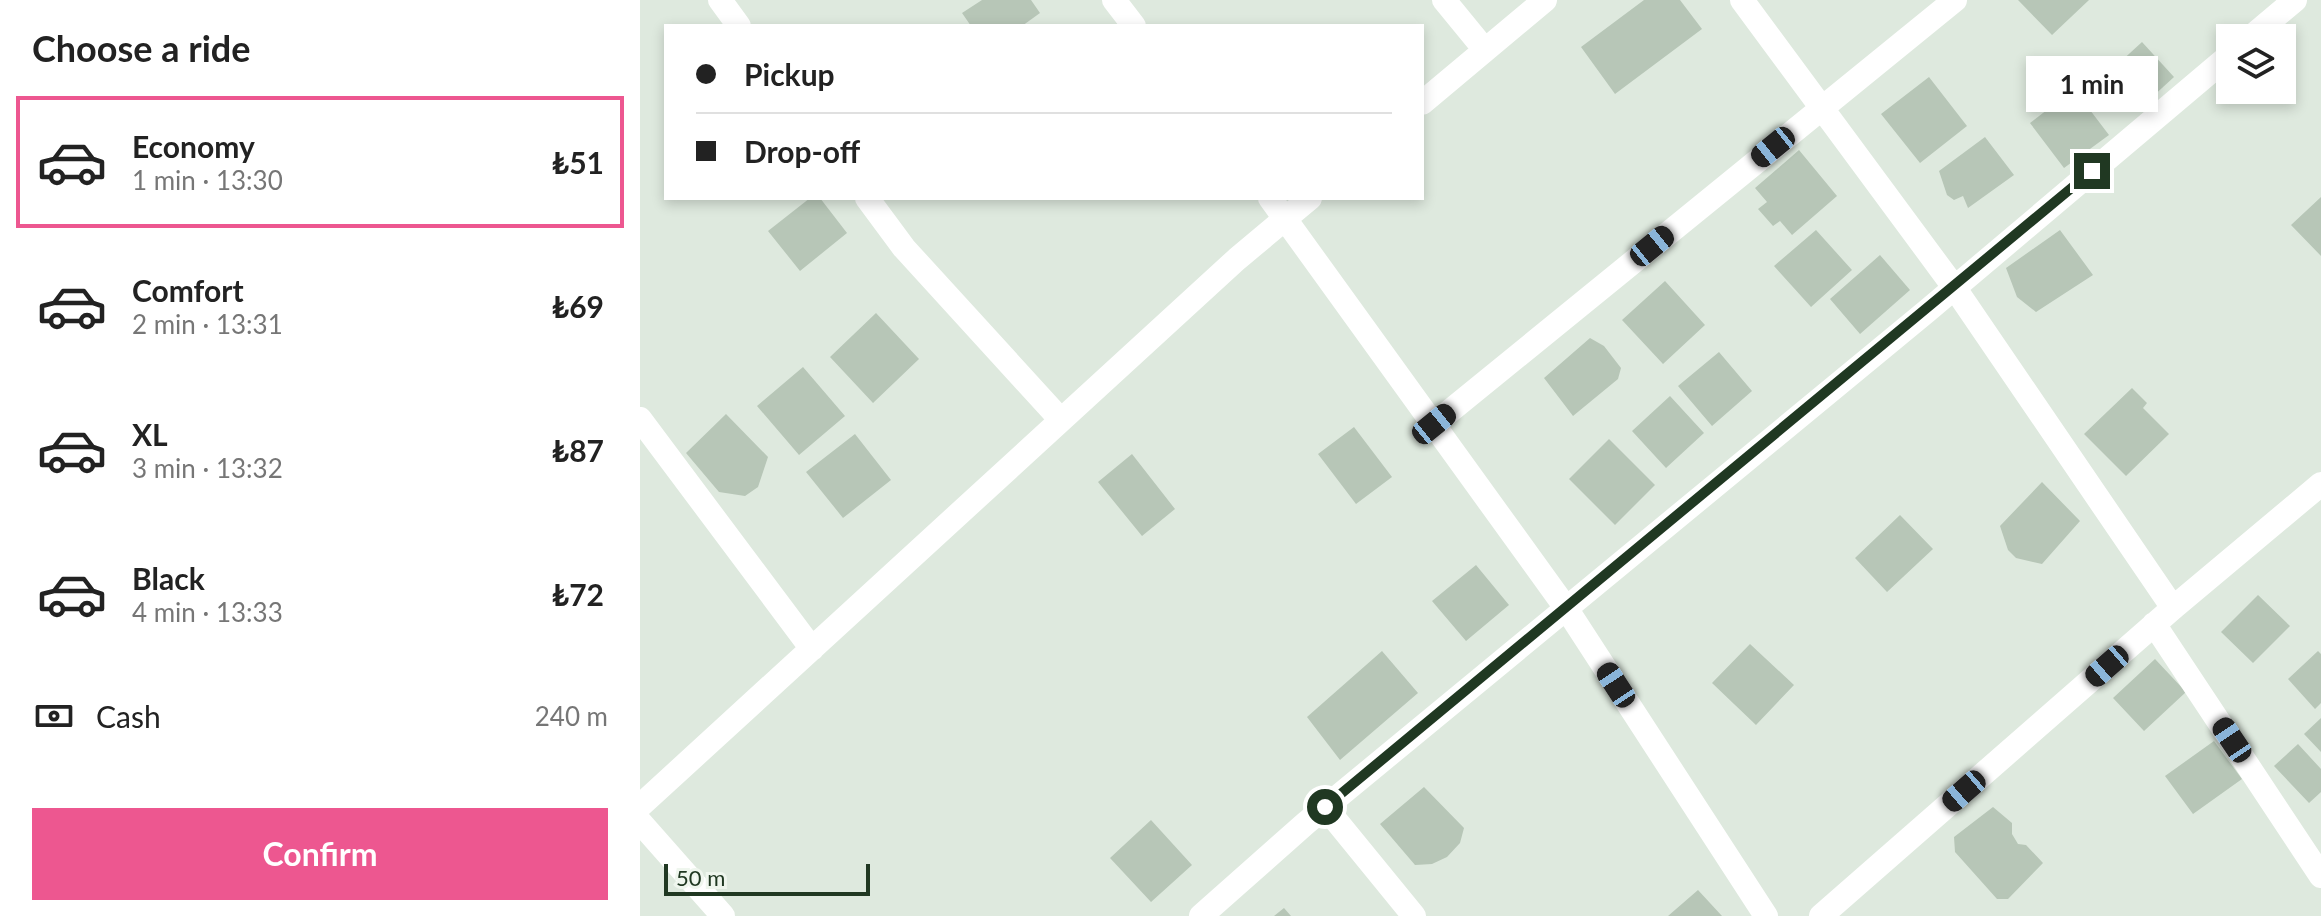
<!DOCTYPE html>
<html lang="en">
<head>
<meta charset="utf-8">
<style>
  :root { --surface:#fff; --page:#f2f2f2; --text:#222; --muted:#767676; --line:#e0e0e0; --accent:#ed5790 }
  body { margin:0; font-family:Lato,sans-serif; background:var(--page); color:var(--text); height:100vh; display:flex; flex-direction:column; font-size:30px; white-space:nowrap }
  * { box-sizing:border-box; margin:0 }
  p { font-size:26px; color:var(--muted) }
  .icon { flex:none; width:44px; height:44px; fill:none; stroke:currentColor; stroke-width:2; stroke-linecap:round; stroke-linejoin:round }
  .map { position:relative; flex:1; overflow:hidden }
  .details { display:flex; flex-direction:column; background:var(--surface); width:640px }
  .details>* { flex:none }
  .top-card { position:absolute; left:24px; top:24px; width:760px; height:176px; border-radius:0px; box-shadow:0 4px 12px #0003; display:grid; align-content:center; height:176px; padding:0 32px; background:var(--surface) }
  .buttons { position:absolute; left:1576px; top:24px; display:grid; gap:16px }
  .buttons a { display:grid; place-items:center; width:80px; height:80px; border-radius:0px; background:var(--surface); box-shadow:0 4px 12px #0003; font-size:40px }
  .scale { position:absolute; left:24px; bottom:20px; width:206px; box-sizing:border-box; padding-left:8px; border:4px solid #203822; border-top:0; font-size:22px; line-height:28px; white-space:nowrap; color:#203822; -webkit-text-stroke:6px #eff6ee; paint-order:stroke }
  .end { position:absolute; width:36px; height:36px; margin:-18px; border:10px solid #203822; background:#fff; box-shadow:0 0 0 4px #fff }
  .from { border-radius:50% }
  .bubble { position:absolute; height:56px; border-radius:0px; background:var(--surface); box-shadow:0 4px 12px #0003; font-size:26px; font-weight:700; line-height:56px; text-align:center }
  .car { position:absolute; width:24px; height:48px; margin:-24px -12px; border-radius:10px; box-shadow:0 0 6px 2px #0007; background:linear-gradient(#222 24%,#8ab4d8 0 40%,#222 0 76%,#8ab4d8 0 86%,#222 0) }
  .top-card b { display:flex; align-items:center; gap:28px; height:76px; font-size:30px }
  .top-card b+b { border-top:2px solid var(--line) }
  .top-card i { width:20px; height:20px; background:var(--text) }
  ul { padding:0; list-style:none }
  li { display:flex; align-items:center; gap:24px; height:132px; margin:0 16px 12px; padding:0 16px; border:4px solid transparent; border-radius:0px }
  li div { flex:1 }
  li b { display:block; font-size:30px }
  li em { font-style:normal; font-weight:700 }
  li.current { border-color:var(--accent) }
  li>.icon { width:72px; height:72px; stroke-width:1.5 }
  h2 { padding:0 32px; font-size:36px; line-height:96px }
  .pay { display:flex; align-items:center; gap:20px; height:88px; padding:0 32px; font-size:30px }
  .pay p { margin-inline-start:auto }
  .cta { display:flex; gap:16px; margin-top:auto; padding:16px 32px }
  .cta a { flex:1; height:92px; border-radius:0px; background:var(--accent); color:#fff; font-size:32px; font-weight:700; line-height:92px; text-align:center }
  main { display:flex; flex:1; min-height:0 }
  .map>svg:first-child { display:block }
  .building { fill:#b7c6b7 }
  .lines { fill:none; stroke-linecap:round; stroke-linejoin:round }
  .minor { stroke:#fff; stroke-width:24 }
  .route { stroke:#203822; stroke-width:10 }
</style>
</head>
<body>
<main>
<section class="details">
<h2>Choose a ride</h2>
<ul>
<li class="current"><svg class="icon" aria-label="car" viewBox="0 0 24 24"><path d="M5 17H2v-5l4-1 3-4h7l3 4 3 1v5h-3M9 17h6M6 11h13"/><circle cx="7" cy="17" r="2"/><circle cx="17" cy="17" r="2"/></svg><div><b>Economy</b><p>1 min · 13:30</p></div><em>₺51</em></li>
<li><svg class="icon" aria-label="car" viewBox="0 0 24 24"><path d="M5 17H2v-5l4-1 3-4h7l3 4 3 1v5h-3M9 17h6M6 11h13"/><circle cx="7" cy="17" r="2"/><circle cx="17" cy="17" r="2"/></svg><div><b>Comfort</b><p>2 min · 13:31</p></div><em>₺69</em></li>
<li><svg class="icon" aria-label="car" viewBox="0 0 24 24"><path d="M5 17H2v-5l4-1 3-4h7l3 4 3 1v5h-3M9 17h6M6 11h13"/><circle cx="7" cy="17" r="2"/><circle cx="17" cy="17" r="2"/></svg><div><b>XL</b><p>3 min · 13:32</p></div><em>₺87</em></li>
<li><svg class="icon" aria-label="car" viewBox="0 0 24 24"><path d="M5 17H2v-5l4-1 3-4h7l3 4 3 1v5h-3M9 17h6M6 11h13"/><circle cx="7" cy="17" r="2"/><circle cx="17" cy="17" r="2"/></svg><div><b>Black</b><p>4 min · 13:33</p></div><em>₺72</em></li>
</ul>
<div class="pay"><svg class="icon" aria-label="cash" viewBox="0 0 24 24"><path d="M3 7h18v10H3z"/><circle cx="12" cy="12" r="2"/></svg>Cash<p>240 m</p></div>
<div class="cta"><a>Confirm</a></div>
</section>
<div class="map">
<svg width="1681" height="916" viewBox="0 0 1681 916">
  <rect width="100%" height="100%" fill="#dee9de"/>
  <!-- building -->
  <path class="building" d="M342,0H391L400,13L382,26H331L322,13Z
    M1004,0H1040L1062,29L975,94L941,47Z
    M1378,0H1449L1412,35Z
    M1502,42L1534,77L1498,110L1466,75Z
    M1289,77L1327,126L1280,163L1241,114Z
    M1434,89L1469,135L1424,168L1390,123Z
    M1345,137L1374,175L1328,208L1323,196L1314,200L1307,195L1299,171Z
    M1159,150L1197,196L1152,235L1140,221L1133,226L1118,209L1127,202L1115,188Z
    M1681,197V256L1651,225Z
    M170,198H180L207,233L160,271L128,231Z
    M1176,230L1212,270L1171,307L1134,266Z
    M1420,230L1453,275L1396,312L1377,297L1366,268Z
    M1240,255L1270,290L1220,334L1190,299Z
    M1025,281L1065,325L1023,364L982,320Z
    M236,313L279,359L233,403L190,357Z
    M950,338L964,346L981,368L978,379L933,416L904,378Z
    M1079,352L1112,391L1072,426L1038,386Z
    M163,367L205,416L159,455L117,406Z
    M1492,388L1507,403L1503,408L1529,434L1486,476L1444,434Z
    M1030,396L1064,433L1026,468L992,431Z
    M86,414L128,457L118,487L105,496L79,492L46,453Z
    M714,427L752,477L716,504L678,454Z
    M215,434L251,480L203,518L166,472Z
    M969,439L1015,485L975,525L929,479Z
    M492,454L535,509L502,536L458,482Z
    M1402,482L1440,521L1402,564L1376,558L1368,550L1360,526Z
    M1260,515L1293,549L1247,592L1215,558Z
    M836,565L869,605L826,641L792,601Z
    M1618,595L1650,626L1613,663L1581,632Z
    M1110,644L1154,685L1116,725L1072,683Z
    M742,651L778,693L700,760L667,717Z
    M1678,651L1681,654V703L1675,709L1648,679Z
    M1515,659L1546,692L1504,731L1473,698Z
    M1681,718V752L1664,734Z
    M1574,741L1602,779L1553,814L1525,776Z
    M1658,744L1681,769V792L1669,803L1634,766Z
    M784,787L824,828L820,843L807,857L792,864L775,865L740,824Z
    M1353,807L1372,823V834L1378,844L1386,845L1403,863L1368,899H1357L1315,852L1314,837Z
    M511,820L552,865L511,902L470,858Z
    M1058,890L1082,916H1028Z
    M644,908L651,916H634Z"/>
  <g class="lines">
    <!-- minor -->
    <path class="minor" d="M80,0L99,26
      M474,0L494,26
      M804,0L845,50
      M1102,0L1314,287L1533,608
      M1610,38L1655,0
      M782,103L905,0
      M227,198L264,248L421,420
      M630,198L926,608L1126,916
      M0,419L172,649
      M794,424L1315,0
      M1514,624L1681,876
      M0,806L597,259L670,198
      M685,807L774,916
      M0,822L83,916
      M561,916L666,823L1287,311L1590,55
      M1181,916L1533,608L1681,484"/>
  </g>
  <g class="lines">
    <!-- route -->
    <path class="route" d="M685,807L1452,171"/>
  </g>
</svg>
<div class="buttons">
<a><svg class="icon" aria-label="layers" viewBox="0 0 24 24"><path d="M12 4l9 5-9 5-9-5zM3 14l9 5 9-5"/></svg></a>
</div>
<div class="scale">50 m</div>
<i class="end from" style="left:685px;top:807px"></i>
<i class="end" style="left:1452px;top:171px"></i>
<div class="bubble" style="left:1386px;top:56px;width:132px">1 min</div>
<i class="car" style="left:1133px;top:147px;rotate:231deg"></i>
<i class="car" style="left:1012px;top:246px;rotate:51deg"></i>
<i class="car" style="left:794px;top:424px;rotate:51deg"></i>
<i class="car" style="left:1467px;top:666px;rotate:229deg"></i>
<i class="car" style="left:976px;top:685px;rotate:327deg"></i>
<i class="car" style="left:1592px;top:740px;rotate:326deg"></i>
<i class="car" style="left:1324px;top:791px;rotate:229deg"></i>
<div class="top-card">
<b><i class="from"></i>Pickup</b>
<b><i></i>Drop-off</b>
</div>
</div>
</main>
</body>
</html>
